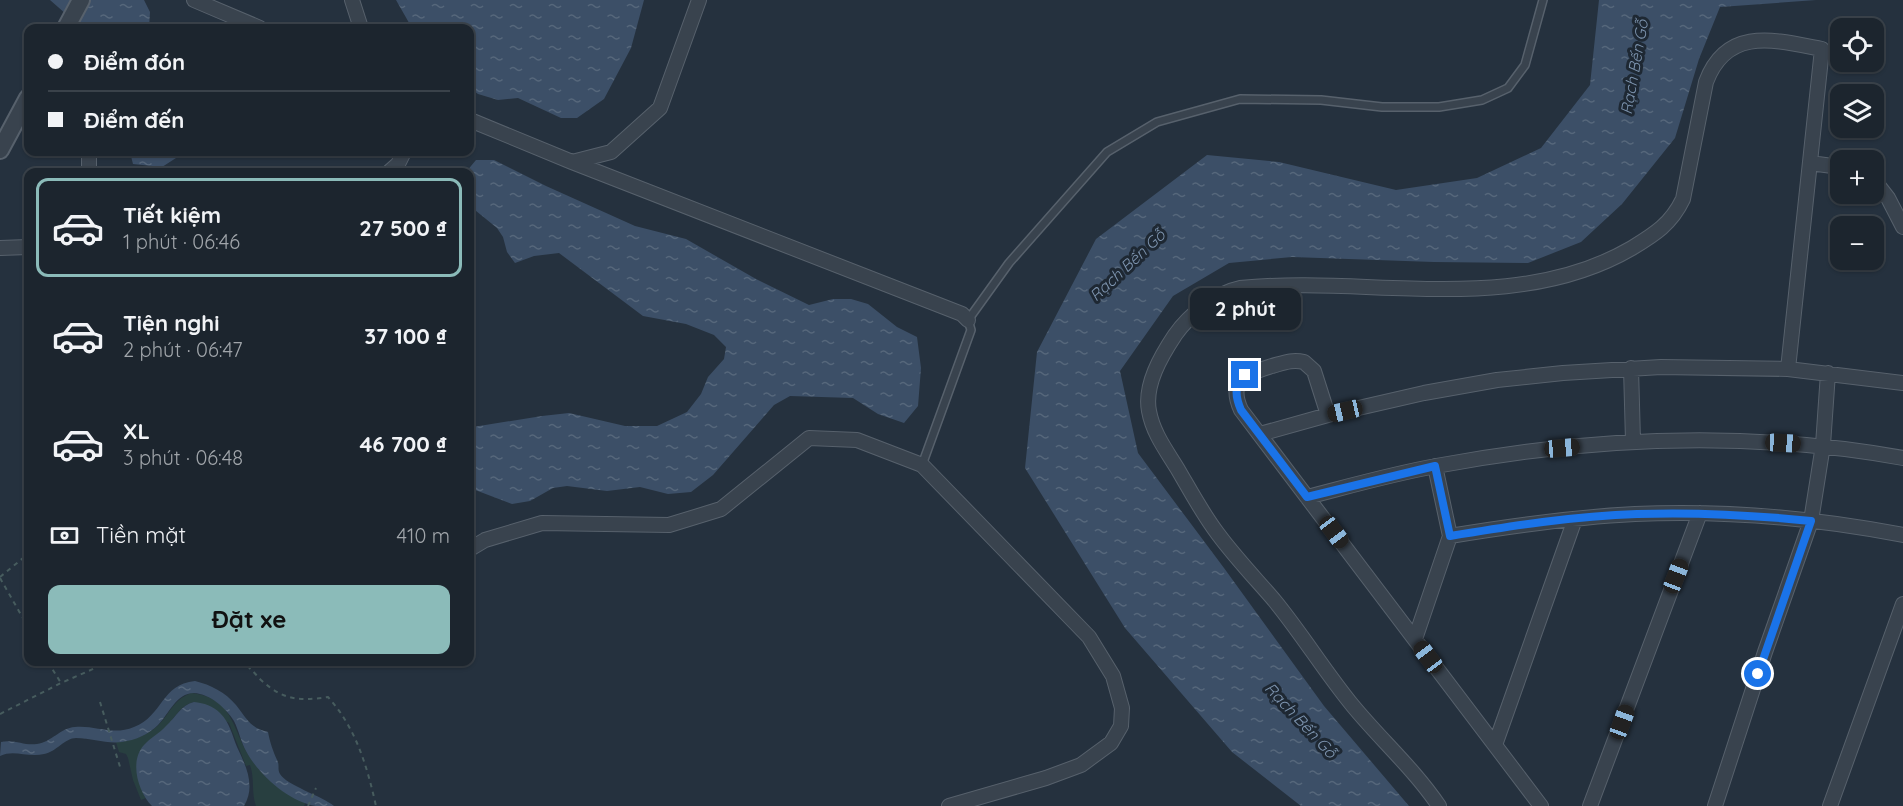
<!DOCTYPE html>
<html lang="vi">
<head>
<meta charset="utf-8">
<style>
  :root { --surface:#1c252e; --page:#252d36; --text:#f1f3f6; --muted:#a0a5aa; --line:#3a424a; --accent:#8bbbb9 }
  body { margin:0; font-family:Quicksand,sans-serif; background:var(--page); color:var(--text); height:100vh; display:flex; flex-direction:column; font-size:22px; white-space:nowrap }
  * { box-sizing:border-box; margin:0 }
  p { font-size:20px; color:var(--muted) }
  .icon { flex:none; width:33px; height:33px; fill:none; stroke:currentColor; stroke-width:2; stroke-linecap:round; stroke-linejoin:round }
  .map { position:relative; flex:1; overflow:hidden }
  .sheet { position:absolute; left:24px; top:168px; width:450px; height:498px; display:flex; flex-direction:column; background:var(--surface); border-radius:12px; box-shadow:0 2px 4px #0004,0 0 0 2px var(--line) }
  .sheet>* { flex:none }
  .top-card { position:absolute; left:24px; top:24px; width:450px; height:132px; border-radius:12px; box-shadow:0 2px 4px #0004,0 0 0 2px var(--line); display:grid; align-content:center; height:132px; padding:0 24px; background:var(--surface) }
  .controls { position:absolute; left:1830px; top:18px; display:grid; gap:12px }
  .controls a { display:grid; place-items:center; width:54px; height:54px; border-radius:12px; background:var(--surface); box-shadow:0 2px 4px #0004,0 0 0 2px var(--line); font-size:30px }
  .end { position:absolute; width:27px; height:27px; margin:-14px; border:8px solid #1a73e8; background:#fff; box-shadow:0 0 0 3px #fff }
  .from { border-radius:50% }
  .bubble { position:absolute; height:42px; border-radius:12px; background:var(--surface); box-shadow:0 2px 4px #0004,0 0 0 2px var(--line); font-size:20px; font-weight:800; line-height:42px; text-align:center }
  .car { position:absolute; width:18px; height:36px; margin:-18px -9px; border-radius:8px; box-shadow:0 0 4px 2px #0007; background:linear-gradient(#222 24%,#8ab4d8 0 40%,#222 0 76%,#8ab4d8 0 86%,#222 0) }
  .top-card b { display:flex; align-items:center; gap:21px; height:57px; font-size:22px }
  .top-card b+b { border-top:2px solid var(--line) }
  .top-card i { width:15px; height:15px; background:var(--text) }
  ul { padding:10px 0 0; list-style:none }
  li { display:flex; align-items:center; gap:18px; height:99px; margin:0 12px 9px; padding:0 12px; border:3px solid transparent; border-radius:12px }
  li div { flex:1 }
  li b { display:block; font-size:22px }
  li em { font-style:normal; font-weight:800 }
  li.selected { border-color:var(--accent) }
  li>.icon { width:54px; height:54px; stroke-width:1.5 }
  .pay { display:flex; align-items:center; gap:15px; height:66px; padding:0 24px; font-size:22px }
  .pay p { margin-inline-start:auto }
  .button { display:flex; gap:12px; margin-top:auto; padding:12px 24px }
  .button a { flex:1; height:69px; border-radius:12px; background:var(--accent); color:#111; font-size:24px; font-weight:800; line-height:69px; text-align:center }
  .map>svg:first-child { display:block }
  .green { fill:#283f40 }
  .water { fill:url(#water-ripples) }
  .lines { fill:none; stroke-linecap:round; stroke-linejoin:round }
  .service-casing { stroke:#57616c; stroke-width:10 }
  .minor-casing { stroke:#57616c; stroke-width:16 }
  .tertiary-casing { stroke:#57616c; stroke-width:20 }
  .path { stroke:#475c5e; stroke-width:2; stroke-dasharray:4.5 4.5; stroke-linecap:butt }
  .service { stroke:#39434e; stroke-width:7 }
  .minor { stroke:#39434e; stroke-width:14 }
  .tertiary { stroke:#39434e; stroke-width:16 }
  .route { stroke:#1a73e8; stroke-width:8 }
  .labels { text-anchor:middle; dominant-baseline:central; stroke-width:6; stroke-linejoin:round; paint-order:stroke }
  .water-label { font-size:16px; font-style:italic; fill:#7e95b0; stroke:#1e2833 }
</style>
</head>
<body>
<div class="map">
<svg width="1903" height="806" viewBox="0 0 1903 806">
  <defs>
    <pattern id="water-ripples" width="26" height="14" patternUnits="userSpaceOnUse" patternTransform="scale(1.5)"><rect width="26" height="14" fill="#3c4f67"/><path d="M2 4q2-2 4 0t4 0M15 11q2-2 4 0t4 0" fill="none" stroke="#56677b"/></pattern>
  </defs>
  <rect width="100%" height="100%" fill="#25313e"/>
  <!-- green -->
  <path class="green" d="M191,693C235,698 232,731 251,759C264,779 284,794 306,802L304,806H256C251,793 255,779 250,765L246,766L229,723L194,702C179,705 173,722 161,732C156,736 150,740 145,744L142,790L146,798L141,800L133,780L128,758L126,754L119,752L116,742C135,740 151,735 163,720C172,708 176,699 191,693Z"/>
  <!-- water -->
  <path class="water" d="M50,0H144L150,12L149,28H82Z
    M396,0H644L631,48L604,99L577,118H561L518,98L498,100L478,94L470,88V28H412Z
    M1599,0H1816L1720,7L1699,59L1675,138L1622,204L1581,242L1528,263L1434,262L1292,257L1229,263L1173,296L1120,371L1138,453L1224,568L1324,706L1409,806H1301L1232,752L1125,628L1025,468L1037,352L1096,239L1207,155L1279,162L1396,190L1477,178L1541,148L1590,85Z
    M130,152H177L176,158L162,167L133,164Z
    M476,160H494L546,186L635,226L686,239L756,279L809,305L833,299H851L868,304L897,327L917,337L921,368L918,406L904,423L878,414L853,398L790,396L774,405L713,475L691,492L668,494L640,487L607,491L567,486L553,488L530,501L512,504L470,488V425L473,427L542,416L569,413L625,426H657L687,412L701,394L708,377L724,359L726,347L714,335L686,324L643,316L559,253L534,256L515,263L507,252L503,237L497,228L470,206V172H466Z
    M195,681C211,685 225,692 236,705C248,720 249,727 268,732C270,743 273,751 277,760C280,765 277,769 280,774C286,785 322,796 334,806C328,806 321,806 316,806C289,802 258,774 246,751C241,742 239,731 234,721C226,708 210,694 194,693C176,693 169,714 158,725C148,735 135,740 122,742C106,744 92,738 76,738C65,738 56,752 44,754C28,758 14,749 0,756L1,742C15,739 24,746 37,744C52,742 60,728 75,727C95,725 113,736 134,727C163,716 161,684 195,681Z
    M194,702C204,703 213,706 220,713C230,723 232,735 237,747C246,766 256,786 244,806H152C138,792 129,761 144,745C150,738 160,733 166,726C176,717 181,705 194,702Z"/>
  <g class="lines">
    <defs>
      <path id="service" d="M922,465L971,330L968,320L1009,263L1107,152L1157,122L1240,99L1321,100L1382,107H1439L1482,100L1508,88L1525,65L1543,0"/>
      <path id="minor" d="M194,0L260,28
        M352,0L361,28
        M470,120L572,162L962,314L968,320
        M572,162L611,152L660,108L699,0
        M1810,163L1840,167
        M89,172V152
        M389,172L398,164L404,152
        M1874,180L1888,198L1903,227
        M0,248L28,247
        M1631,368L1633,441
        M1328,415L1314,371L1304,362C1292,359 1283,363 1272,366C1247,374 1227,379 1241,410L1541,806
        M1260,434L1328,415L1424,393L1497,380L1563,373L1661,367L1788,369L1903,383
        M1307,497C1350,486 1392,474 1436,466C1590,437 1748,430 1903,458
        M1450,536C1511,526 1573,517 1635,514C1725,510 1815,518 1903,535
        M470,549L485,540L542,523L669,525L721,509L809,438L857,440L922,465L1089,637L1113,676L1122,708L1121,726L1111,743L1081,765L1046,778L949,806
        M1415,639L1450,536L1435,466
        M1495,745L1575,519
        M1439,806C1414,769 1381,740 1353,706C1325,672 1302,634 1274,600C1255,578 1235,557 1218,534C1202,513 1190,490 1177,468C1166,450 1153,433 1149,411C1144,385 1161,356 1175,335C1189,315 1216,293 1240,288C1369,275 1514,317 1632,248C1655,234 1671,224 1683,199L1706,82C1727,26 1775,40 1822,49L1788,369
        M1590,806L1700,513
        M1715,806L1765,652L1811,521L1823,445L1828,373
        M1830,806L1903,604"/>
      <path id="tertiary" d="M66,28L81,0
        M0,150L28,98"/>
    </defs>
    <!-- service casing -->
    <use href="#service" class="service-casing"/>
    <!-- minor casing -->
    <use href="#minor" class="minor-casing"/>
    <!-- tertiary casing -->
    <use href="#tertiary" class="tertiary-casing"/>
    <!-- path -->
    <path class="path" d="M0,577L28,554
      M0,578L28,627
      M48,662L61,683
      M239,662C249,665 254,673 261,680C284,701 300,701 328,697C356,728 367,766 376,806
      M100,702L121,770
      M0,714L61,683L109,662
      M308,806L316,788"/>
    <!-- service -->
    <use href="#service" class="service"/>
    <!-- minor -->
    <use href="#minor" class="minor"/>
    <!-- tertiary -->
    <use href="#tertiary" class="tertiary"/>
  </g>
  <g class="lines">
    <!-- route -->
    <path class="route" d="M1245,375C1234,386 1235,396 1241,410L1307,497L1435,466L1450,536C1511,526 1574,516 1637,514C1695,512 1753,515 1811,521L1758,674"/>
  </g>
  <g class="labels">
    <!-- water labels -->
    <g class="water-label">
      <text transform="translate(1634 67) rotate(-80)">Rạch Bến Gỗ</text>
      <text transform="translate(1127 265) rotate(-43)">Rạch Bến Gỗ</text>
      <text transform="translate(1301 720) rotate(47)">Rạch Bến Gỗ</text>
    </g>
  </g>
</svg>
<div class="controls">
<a><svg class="icon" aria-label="locate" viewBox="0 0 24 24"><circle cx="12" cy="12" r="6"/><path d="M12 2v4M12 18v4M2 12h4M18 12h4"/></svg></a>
<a><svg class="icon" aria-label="layers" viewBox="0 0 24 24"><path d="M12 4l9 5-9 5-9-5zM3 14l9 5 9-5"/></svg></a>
<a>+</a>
<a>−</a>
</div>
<i class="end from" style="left:1758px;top:674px"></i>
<i class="end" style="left:1245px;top:375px"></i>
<div class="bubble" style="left:1190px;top:288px;width:111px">2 phút</div>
<i class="car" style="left:1345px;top:411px;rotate:257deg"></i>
<i class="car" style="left:1783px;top:443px;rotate:93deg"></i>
<i class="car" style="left:1562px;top:448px;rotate:85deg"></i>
<i class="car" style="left:1334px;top:532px;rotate:143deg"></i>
<i class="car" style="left:1676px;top:576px;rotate:21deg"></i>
<i class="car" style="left:1428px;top:657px;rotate:323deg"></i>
<i class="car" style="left:1622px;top:722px;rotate:20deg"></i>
<div class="top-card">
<b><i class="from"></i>Điểm đón</b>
<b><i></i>Điểm đến</b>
</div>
<section class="sheet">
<ul>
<li class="selected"><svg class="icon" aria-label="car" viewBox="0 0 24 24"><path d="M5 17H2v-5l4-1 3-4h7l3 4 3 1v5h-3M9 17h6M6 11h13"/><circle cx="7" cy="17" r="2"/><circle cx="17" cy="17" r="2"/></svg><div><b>Tiết kiệm</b><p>1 phút · 06:46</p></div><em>27 500 ₫</em></li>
<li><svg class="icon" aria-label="car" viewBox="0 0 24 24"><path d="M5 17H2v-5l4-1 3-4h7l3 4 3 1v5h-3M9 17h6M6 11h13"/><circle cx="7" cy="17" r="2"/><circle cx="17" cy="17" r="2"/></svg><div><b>Tiện nghi</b><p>2 phút · 06:47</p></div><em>37 100 ₫</em></li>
<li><svg class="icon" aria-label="car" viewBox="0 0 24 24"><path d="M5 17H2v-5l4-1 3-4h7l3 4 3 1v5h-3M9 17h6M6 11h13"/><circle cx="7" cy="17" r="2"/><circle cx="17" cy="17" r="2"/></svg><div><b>XL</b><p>3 phút · 06:48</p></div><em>46 700 ₫</em></li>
</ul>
<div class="pay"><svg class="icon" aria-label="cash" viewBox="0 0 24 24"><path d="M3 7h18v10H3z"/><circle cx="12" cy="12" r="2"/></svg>Tiền mặt<p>410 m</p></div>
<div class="button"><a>Đặt xe</a></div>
</section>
</div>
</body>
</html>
